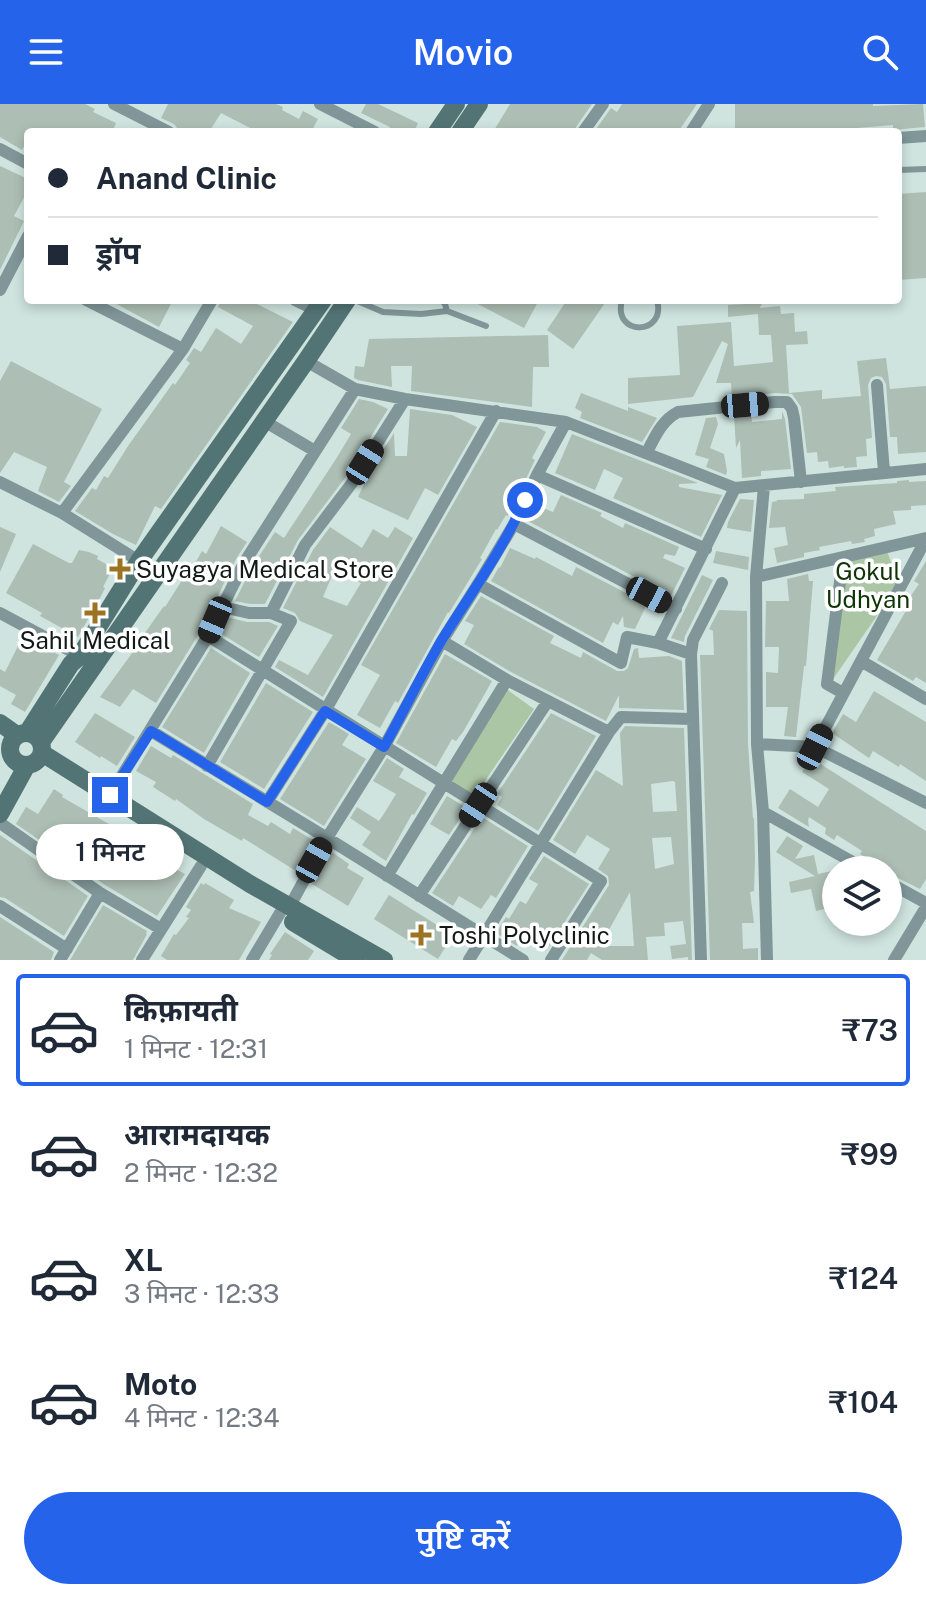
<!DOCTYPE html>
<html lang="hi">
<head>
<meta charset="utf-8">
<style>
  :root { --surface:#fff; --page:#f2f2f3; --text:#1f2937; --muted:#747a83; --line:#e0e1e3; --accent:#2563eb }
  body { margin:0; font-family:"Public Sans","Noto Sans Devanagari",sans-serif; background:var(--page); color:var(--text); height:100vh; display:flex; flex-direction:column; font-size:30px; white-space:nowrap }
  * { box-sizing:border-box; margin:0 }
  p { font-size:26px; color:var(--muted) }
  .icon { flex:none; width:44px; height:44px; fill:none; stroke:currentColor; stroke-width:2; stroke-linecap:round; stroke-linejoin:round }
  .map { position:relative; height:856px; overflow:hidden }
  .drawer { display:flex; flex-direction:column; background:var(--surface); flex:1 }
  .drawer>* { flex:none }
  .hud { position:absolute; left:24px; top:24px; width:878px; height:176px; border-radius:8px; box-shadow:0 4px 12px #0003; display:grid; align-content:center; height:176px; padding:0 24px; background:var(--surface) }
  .tools { position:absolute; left:822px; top:752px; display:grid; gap:16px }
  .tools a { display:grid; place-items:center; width:80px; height:80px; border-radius:50%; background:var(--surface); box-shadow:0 4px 12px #0003; font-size:40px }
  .end { position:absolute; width:36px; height:36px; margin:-18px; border:10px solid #2563eb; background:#fff; box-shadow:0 0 0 4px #fff }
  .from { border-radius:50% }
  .bubble { position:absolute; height:56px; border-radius:28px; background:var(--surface); box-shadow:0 4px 12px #0003; font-size:26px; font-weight:600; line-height:56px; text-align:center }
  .car { position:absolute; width:24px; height:48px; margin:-24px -12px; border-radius:10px; box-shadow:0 0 6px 2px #0007; background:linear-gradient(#222 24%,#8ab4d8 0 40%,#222 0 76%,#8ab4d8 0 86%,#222 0) }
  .hud b { display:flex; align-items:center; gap:28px; height:76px; font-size:30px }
  .hud b+b { border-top:2px solid var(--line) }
  .hud i { width:20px; height:20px; background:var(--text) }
  ul { padding:14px 0 0; list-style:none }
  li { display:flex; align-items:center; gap:24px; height:112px; margin:0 16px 12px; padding:0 8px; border:4px solid transparent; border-radius:8px }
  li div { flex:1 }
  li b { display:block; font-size:30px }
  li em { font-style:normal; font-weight:600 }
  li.selected { border-color:var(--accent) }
  li>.icon { width:72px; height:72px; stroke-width:1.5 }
  .action { display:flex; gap:16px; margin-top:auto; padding:16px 24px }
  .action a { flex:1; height:92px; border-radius:48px; background:var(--accent); color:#fff; font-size:32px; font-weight:600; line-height:92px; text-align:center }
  header { display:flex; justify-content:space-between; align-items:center; height:104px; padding:0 24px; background:var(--accent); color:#fff; font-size:36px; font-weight:600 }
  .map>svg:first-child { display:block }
  .green { fill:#abc6a5 }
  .building { fill:#adbeb4; fill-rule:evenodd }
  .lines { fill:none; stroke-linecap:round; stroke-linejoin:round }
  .service { stroke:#819698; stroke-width:6 }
  .minor { stroke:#819698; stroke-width:12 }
  .secondary { stroke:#537475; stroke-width:18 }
  .route { stroke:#2563eb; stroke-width:10 }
  .poi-dot { fill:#9c7321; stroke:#fff; stroke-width:3 }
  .labels { text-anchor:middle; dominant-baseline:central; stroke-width:7; stroke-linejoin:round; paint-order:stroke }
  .poi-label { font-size:24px; fill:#121a18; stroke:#fff; text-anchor:start }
  .park-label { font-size:24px; fill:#0e3506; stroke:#fff }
</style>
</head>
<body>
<header><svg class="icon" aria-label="menu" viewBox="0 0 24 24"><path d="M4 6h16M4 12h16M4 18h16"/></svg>Movio<svg class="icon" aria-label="search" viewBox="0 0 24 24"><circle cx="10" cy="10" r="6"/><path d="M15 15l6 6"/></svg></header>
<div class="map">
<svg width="926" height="856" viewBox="0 0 926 856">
  <rect width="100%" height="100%" fill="#cfe4df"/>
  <!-- green -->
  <path class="green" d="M887,447L899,480L831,578L846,458Z
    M505,584L534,605L474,693L446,676Z"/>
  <!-- building -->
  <path class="building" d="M0,0H85L95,5L93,8L116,19L112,28H28V36L22,46L0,33Z
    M168,0H276L283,3L282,6L299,15L303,7L318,15L311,28H251L252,25L221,9L209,28H180L174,20L161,14Z
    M366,0H378L418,19L414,28H387L390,23L361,9Z
    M510,0H592L576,23L574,28H493Z
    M622,0H697L678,28H594L611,4L617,8Z
    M735,0H873V2L923,0L925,23L893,26V21L857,24L858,28H735Z
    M0,62L28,75V86L14,112L24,117L0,166Z
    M926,88V174L898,176V90Z
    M109,196H173L159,223Z
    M221,196H249L293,218L161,405L155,402L136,441L113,430L75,407L92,384L96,386L104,372L108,374L128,342L173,279L175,281L190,259L186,256L194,244L201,248L216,224L241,240L253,222L218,203Z
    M470,196H539L524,224Z
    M567,196H607L573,245L547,226Z
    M762,199L760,204L780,202L781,210L794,209L795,228L807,227L808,240L786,241L789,289L822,286V295L861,292L857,257L886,254L890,285L926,282V348L898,350L897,333H890L886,280L882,273L876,272L871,274L868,281L872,334L866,335L867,352L856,353L857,363L844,364V362L829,364L828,357L818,358L817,348L807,349L801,303L792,290L775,289L732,293L731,279H716L728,240L722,237L693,293L628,300V274L680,271L677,222L731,218L734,262L773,258L771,231H759L758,210L728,213V201Z
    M548,231L549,263H533L532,303L411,287L412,262H391L392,283L358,276L354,274L355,262L364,263L369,235Z
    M11,257L102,305L64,378L71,382L59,398L38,387L47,363L14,348L0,369V277Z
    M581,289L628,307V303L657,314L642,338L580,314L582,308L575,304Z
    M359,295L373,298L388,305L345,374L298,436L265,500H250L235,497L252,463L275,428L284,434L336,355L351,330L341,324Z
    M410,305L452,311L477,323L438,391L425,384L408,416L358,393L371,365L394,329L395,352H407Z
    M782,307L785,315L791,365L761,367V372L742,374L740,336L736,344L734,311L751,310L752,318L782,315Z
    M716,313L718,320L710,344L724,350L727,367L726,371L706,363L709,355L695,351L706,314Z
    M500,318L537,323L546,328L532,354L535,356L508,412L506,411L497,426L496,425L480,454L482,455L449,509L448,508L398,599L395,597L380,624L357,611L380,571L361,561Z
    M572,330L698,379L679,380V383L722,391L701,433L613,394L623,374L604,365L595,386L555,369Z
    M909,376V378L926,377V401L911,402V406L893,407L896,420L874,425L875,432L864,435L865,438L852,440L851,437L819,443L820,446L804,449V453L777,459L774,444L788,441L785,423L769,424L772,398L777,397V396L804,395V390L836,387L835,383L897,379V377Z
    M561,391L602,409L600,412L623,424L625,419L679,443L675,452L665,450L663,454L685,464L671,492L526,416L532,403L539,406L541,403L553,408Z
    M740,395L754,396L751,428L727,424L728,418Z
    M221,422L247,438L236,455L200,528L156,599L133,585L120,603L100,593L138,541L137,540L164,502L165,503L191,462L193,463L202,447L206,450Z
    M0,423L16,430L0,468Z
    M330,423L362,444L373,425L388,434L395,423L413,434L323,593L275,563L279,556L308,571L333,531L300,517L295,509L283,504L313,446ZM337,465L361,479L347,502L323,493L334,467L336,468Z
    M33,440L69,459H72L79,446L89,448L98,452L97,455L113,464L103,483L105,484L100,494L78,533L40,512L42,509L6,489Z
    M510,444L535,455L536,453L572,472L576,463L647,500L635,525L624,523L623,512L618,521L613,518L603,539L491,477L499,463L500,464Z
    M716,447L749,453L748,466L713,459Z
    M926,457V579L916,573L913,577L877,556L913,495L910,493L919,480L914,477Z
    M808,470L809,477H813L806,562H804L796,633L784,632L788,603H766V568L778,569L779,543H765L766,497H789L787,475Z
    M702,471L713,476L685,532L684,538L671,534Z
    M481,492L554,532L550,539L581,554L583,548L617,567H624L628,564L634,545L638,544L639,554L669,552L682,557L684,606L619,604V591L606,617L511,568L464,540L474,521L465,517Z
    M719,506L747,507L748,640L753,715L754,713L755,757L754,787L750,788L754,819H742L743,845L758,844V856H710L700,551H714L713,527L709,525Z
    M227,513L247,518H269L278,522L259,553L220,529Z
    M23,532L59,551L25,608L11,600L16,591L0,582V565L5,568Z
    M211,544L250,569L204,649L162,623Z
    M445,550L492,577L463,628L456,637L452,635L436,663L396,639Z
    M266,579L313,608L264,685L220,658Z
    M874,587L926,618V677L900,660L899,663L873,647L869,654L832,629L843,610L856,618Z
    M95,609L135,633L117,662L101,652L100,654L75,638Z
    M551,609L596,632L538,727L497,701L502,693L497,690Z
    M329,618L349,630L342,641L366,655L324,722L280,695Z
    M625,622L684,624L692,856H688V853L672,855L670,842L686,840L683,817L664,819L665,832L646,833L648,856H602L591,849L587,856H562L609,781L608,772L598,765L610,745L587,731L575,750L553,736L596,666L623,682L620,629ZM673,677L675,678L677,707L653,708L651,680ZM671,733L674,760L655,765L652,734ZM630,788L634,842H600Z
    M151,642L171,654L173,651L253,700L248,711L268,722L271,718L290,730L293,724L313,736L296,767L243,734L242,737L204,715L176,695L175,697L153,683L156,678L136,667Z
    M387,654L404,665L399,673L427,689L414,711L412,710L386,757L362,741L371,728L350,714L357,703L379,717L385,708L396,690L373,677Z
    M811,654L926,727V775L920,785L888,769V766H880L875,763L874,759L860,750L862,747L837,731L834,736L825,730L826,724L809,713L808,716L809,723L778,704L790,685L818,703L829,685L802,668Z
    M54,685L63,691L62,693L102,716L132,733L134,731L146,737L144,741L174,759L172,763L185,770L157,812L105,781L16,720L26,703L38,710Z
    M447,692L467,704L449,731L430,720Z
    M482,713L528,742L496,794L491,791L481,805L459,792L453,802L432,789Z
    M0,731L88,792L64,832L5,794L0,793Z
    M787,732L803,742L795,755L814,751L818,770L836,766V781L823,784L828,804L816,807L811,785L791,789L789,778L815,772L776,748Z
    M332,748L349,760L347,764L364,774L348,802L312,780Z
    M544,752L589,780L546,847L523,833L517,842L496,829L506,813L509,815L520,797L526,800L538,780L529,775Z
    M201,779L204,781L205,779L234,796L229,804L261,818L239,856H167L161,852L174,830L176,831L189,814L186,813L191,806L186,803Z
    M389,791L453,831L438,855L374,815Z
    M103,801L147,827L146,829L147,830L133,856H70Z
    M0,813L54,848L51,856H0Z
    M285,828L314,847L308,856H269L272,851L270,850Z"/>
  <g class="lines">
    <!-- service -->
    <path class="service" d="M898,66L926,65
      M355,196L383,208L421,210L447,207L486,222
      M441,196L445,200L447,207
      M622,196C612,233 667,232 657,196"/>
    <!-- minor -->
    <path class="minor" d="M114,0L169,28
      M320,0L375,28
      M583,28L603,0
      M691,28L709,0
      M898,34L926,32
      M0,45L28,60
      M0,186L28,132
      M86,196L183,245
      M295,196L316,206
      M306,257L355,285L405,295L566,318L735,384L926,365
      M877,281L884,368
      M264,317L315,347
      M647,348C655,333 661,317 678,308L775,298H787L792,305L794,314L801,378
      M537,371L706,445
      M0,378L62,409L139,457
      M764,382L756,473L757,640L763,708L767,856
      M62,409L183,245L212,196
      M514,420L676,505
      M756,473L926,434
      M478,480L621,559L627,533L658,539L735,384
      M0,509L80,552
      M271,509L305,441L352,379L405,295
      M208,532L601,777L551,856
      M442,537L507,576L609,628
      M658,539L691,550
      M861,557L926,595
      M843,589L827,580L843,454
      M151,627L327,734L523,856
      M757,640L815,643L926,699
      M815,643L926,435
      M207,662L291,517L271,509H249L222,503
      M110,691L208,532L244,459L355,285
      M267,698L325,607L496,307
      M763,708L867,766
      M0,719L100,789L161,825
      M387,772L507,576
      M888,778L926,799
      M419,792L548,597
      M0,802L67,845
      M290,802L327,734L384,643L442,537L478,480L514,420L537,371L566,318
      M60,856L100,789
      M142,856L201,762
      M252,856L280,809
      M469,856L609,628L621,613L692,615
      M701,856L691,550L693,536L722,479
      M894,856L926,803"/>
    <!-- secondary -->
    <path class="secondary" d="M437,28L456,0
      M460,28L479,0
      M0,619L17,631
      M10 645a16 16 0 1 1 32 0a16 16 0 1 1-32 0Z
      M27,629L71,560L80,552L139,457L323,196
      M41,638L306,257L347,196
      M42,649L250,780L384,856
      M0,710L27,661
      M293,818L356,856"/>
  </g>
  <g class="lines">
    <!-- route -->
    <path class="route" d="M110,691L151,627L267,698L325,607L384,643C404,607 422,569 443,534C472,488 503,445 525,396"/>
  </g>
  <!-- markers -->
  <g class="poi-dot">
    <path d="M116 453h8v8h8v8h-8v8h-8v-8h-8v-8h8z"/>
    <path d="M91 497h8v8h8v8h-8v8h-8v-8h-8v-8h8z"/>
    <path d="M417 819h8v8h8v8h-8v8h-8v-8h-8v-8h8z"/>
  </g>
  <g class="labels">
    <!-- poi labels -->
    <g class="poi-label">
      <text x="136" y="465">Suyagya Medical Store</text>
      <text x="95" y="536" text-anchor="middle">Sahil Medical</text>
      <text x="439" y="831">Toshi Polyclinic</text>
    </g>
    <!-- park labels -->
    <g class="park-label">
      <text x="868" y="467">Gokul<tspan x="868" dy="28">Udhyan</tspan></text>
    </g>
  </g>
</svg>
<div class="tools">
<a><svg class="icon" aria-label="layers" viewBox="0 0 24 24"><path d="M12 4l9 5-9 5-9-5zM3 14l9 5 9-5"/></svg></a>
</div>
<i class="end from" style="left:525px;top:396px"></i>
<i class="end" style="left:110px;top:691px"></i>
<div class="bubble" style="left:36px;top:720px;width:148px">1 मिनट</div>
<i class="car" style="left:745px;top:301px;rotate:85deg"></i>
<i class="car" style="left:365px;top:358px;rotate:32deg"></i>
<i class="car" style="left:649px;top:491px;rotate:118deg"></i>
<i class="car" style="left:215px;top:516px;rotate:203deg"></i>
<i class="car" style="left:815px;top:643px;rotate:27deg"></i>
<i class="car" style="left:478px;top:701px;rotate:213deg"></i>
<i class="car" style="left:314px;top:756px;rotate:29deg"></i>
<div class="hud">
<b><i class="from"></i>Anand Clinic</b>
<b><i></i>ड्रॉप</b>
</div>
</div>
<section class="drawer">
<ul>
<li class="selected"><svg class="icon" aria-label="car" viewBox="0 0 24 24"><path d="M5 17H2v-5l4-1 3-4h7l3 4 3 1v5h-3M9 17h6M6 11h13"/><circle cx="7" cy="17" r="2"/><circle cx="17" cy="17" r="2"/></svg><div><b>किफ़ायती</b><p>1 मिनट · 12:31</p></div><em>₹73</em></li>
<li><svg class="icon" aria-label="car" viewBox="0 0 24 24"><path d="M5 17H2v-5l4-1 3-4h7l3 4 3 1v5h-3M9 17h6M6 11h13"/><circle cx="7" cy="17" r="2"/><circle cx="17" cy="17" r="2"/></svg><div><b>आरामदायक</b><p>2 मिनट · 12:32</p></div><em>₹99</em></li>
<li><svg class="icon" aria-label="car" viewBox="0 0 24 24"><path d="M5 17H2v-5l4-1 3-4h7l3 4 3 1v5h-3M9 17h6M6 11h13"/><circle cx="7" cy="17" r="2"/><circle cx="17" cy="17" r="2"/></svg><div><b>XL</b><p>3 मिनट · 12:33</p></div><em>₹124</em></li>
<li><svg class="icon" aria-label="car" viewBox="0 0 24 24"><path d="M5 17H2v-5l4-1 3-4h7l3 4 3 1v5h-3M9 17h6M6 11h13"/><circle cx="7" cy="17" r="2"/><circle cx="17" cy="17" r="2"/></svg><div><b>Moto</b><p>4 मिनट · 12:34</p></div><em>₹104</em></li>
</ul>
<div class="action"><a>पुष्टि करें</a></div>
</section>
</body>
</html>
